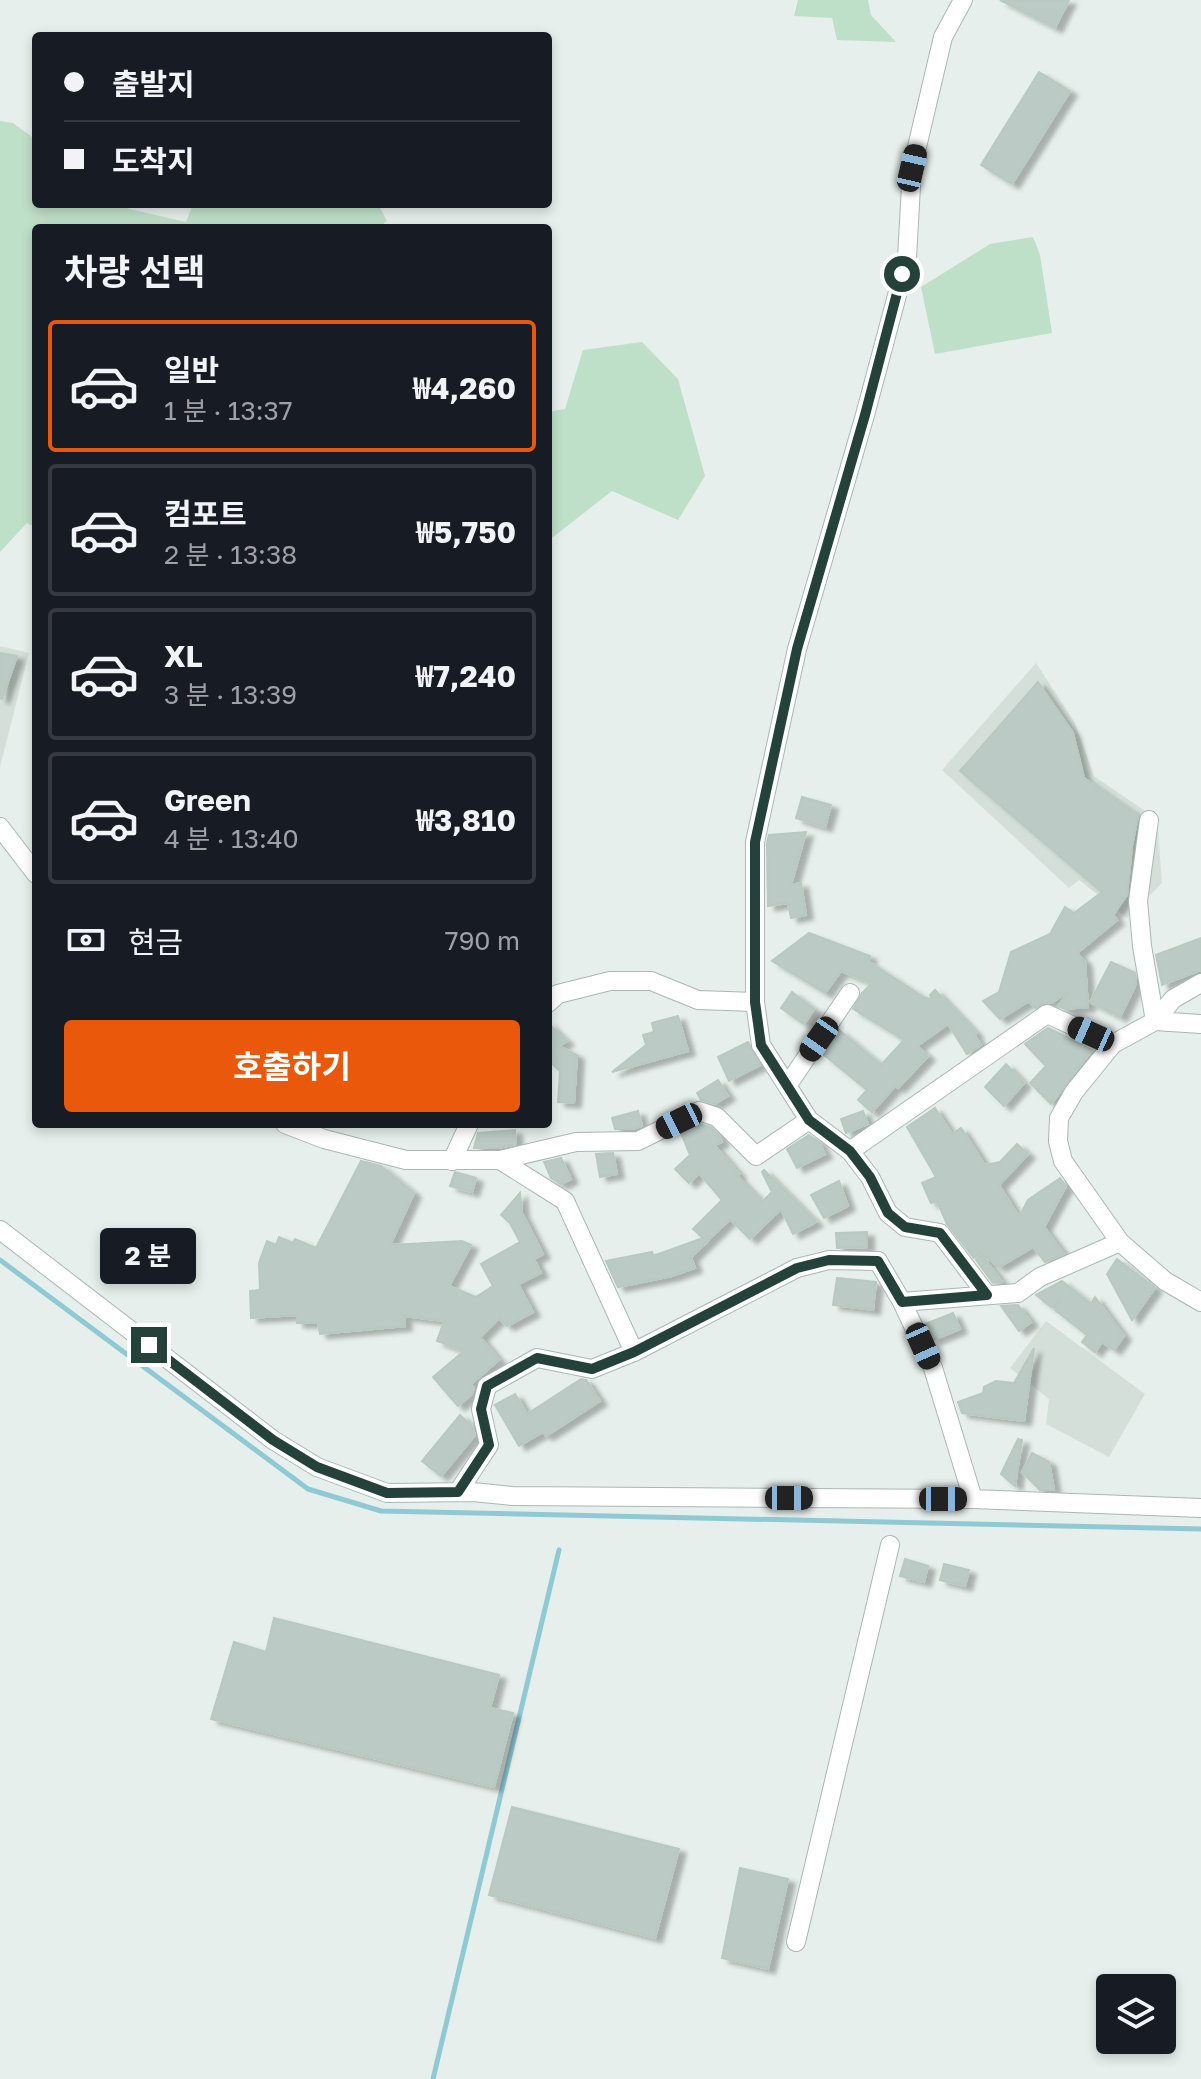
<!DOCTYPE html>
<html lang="ko">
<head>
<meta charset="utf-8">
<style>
  :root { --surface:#171b24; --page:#20242c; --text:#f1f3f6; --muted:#9ea1a6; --line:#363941; --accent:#ea580c }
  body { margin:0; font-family:"Golos Text","Noto Sans KR",sans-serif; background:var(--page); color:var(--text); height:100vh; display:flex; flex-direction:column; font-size:30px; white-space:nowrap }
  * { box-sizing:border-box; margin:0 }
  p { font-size:26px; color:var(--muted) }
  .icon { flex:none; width:44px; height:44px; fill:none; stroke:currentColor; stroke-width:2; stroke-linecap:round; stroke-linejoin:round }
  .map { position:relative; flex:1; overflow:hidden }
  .sheet { position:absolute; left:32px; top:224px; width:520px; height:904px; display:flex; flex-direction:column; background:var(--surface); border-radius:8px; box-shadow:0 4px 12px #0003 }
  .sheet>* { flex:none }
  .banner { position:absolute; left:32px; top:32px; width:520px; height:176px; border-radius:8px; box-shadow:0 4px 12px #0003; display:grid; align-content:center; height:176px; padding:0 32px; background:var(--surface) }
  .tools { position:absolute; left:1096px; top:1974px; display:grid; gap:16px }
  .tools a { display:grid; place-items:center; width:80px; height:80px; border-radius:8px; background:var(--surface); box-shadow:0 4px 12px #0003; font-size:40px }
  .end { position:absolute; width:36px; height:36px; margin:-18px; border:10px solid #24423a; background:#fff; box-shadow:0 0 0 4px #fff }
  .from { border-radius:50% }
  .bubble { position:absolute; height:56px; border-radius:8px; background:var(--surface); box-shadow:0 4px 12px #0003; font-size:26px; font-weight:700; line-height:56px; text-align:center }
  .car { position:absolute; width:24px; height:48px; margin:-24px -12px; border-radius:10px; box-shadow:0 0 6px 2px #0007; background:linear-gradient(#222 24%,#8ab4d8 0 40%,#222 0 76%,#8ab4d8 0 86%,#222 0) }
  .banner b { display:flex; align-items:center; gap:28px; height:76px; font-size:30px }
  .banner b+b { border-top:2px solid var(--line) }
  .banner i { width:20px; height:20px; background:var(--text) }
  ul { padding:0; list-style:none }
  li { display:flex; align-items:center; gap:24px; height:132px; margin:0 16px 12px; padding:0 16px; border:4px solid var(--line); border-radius:8px }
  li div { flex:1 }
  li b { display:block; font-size:30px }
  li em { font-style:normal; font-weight:700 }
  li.selected { border-color:var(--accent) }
  li>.icon { width:72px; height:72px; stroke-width:1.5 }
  h2 { padding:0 32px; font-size:36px; line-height:96px }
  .pay { display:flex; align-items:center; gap:20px; height:88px; padding:0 32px; font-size:30px }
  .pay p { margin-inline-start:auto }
  .primary-button { display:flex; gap:16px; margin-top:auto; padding:16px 32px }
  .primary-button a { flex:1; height:92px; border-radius:8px; background:var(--accent); color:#fff; font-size:32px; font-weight:700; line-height:92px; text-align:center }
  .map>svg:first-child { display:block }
  .built { fill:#d4dfda }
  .green { fill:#bfe0c8 }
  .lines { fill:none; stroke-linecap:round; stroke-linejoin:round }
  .stream { stroke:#8ec9d4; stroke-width:5 }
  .building { fill:#bbcac4; stroke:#b8c9c2; stroke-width:2; filter:url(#shadow) }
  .minor-casing { stroke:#a8b8b2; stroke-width:20 }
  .minor { stroke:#fff; stroke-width:18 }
  .route { stroke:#24423a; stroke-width:10 }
</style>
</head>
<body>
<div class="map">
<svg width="1201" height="2079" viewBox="0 0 1201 2079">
  <defs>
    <filter id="shadow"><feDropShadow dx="7" dy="4.5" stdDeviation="2" flood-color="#0004"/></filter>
  </defs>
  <rect width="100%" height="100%" fill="#e6efeb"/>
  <!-- built -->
  <path class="built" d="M0,646L29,653L0,767Z
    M1036,663L1075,723L1094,776L1157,819L1162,883L1127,918L1079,880L1069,888L942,770Z
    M1046,1321L1145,1394L1109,1457L1046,1424L1049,1399L1010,1368Z"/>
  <!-- green -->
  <path class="green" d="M798,0H868L871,15L896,42L837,40L832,18L794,16Z
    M0,121L13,123L36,140V204H122L129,209L186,222L193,204H378L387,221L378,228H36V528L27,523L0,552Z
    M1033,237L1040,255L1052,333L935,354L921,287L990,244Z
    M642,342L678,379L705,476L678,520L612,491L548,541V412L565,409L583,350Z"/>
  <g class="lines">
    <!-- stream -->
    <path class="stream" d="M0,1260L308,1489L381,1511L1201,1529
      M433,2079L559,1550"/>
  </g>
  <!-- building -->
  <path class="building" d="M1000,0H1069L1055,28Z
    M1039,72L1070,91L1012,184L981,165Z
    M0,653L17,656L2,699L0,698Z
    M1038,682L1073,733L1084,778L1138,816L1132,846L1127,895L1113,915L1117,920L1077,953L1085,962L1088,1007L1065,1009L1058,1006L1070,991L1051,1003L1045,1002L1035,1008L1029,1001L1000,1019L983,1001L999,992L1011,952L1050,934L1065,907L1074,913L1102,892L960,771Z
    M802,797L831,805L825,827L796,818Z
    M806,832L791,885L801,883L806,915L791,918L788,903L768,906L767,843L769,835Z
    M809,933L870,956L868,961L925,998L932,999L930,995L935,990L976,1033L974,1034L981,1045L967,1054L948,1024L917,1046L928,1056L898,1088L895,1086L872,1112L858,1100L867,1090L823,1054L839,1030L881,1065L904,1040L853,1009L862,993L872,983L841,971L825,993L772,961Z
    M1201,938V970L1162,985L1156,955Z
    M1111,962L1135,973L1136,984L1120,1017L1090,1002Z
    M792,992L814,1009L804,1024L781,1008Z
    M678,1016L688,1051L612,1072L646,1045L643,1035L654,1032L652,1023Z
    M548,1023L567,1041L559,1046L577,1055L574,1103L558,1102L560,1071L548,1060Z
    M1048,1028L1092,1050L1051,1104L1030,1083L1046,1066L1025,1044Z
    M748,1042L760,1065L729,1081L718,1057Z
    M1006,1064L1024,1083L1004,1106L985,1087Z
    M718,1080L728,1096L715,1104L701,1100L697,1093Z
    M935,1108L952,1134L961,1128L985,1165L1000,1162L1017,1144L1028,1154L999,1185L1019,1217L1028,1200L1060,1178L1066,1186L1044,1227L1064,1254L1045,1262L1033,1247L999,1267L980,1252L974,1258L947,1224L937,1201L931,1203L922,1183L936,1177L907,1127Z
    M638,1111L642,1126L632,1129H615L612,1118Z
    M863,1111L868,1124L846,1133L841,1119Z
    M700,1124L711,1127L720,1137L722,1142L714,1145L739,1174L737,1176L762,1202L772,1192L762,1172L764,1170L816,1222L793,1234L781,1209L750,1239L730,1219L691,1257L695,1268L672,1276L618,1287L606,1261L652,1252L653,1256L703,1238L693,1229L722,1200L699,1173L689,1183L675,1169L690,1155L681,1133Z
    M515,1130L516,1144L499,1148H474L478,1133Z
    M809,1135L819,1142L825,1154L797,1168L787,1149Z
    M613,1153L617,1174L600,1177L596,1154Z
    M561,1158L571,1179L561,1184L551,1178L544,1162Z
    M361,1161L381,1166L414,1193L390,1245L462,1241L471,1245L449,1286L476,1297L493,1286L481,1264L520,1242L510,1223L501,1215L520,1193L522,1213L543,1254L534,1259L541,1273L518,1284L533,1312L507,1326L499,1318L480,1337L499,1360L471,1384L474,1388L472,1394L458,1406L433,1377L464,1351L437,1341L444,1321L404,1316L405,1326L320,1334L318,1323H297V1315L251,1318L250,1291L260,1290L259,1263L267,1241L276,1245L279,1237L293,1243L295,1239L316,1248Z
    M455,1172L476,1178L472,1192L450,1186Z
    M839,1181L848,1206L824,1218L811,1195Z
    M867,1232V1247L837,1248L836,1233Z
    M982,1255L1002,1282L993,1283L976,1260Z
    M1117,1259L1155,1288L1132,1320L1107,1274Z
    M837,1278L876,1282L873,1310L833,1305Z
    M1062,1281L1091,1304L1095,1297L1124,1336L1114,1350L1102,1342L1095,1352L1082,1342L1087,1335L1055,1310L1061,1300L1051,1307L1036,1295Z
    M1018,1305L1031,1322L1019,1331L1001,1306Z
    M953,1313L960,1329L933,1340L925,1324Z
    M1034,1348L1024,1421L962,1413L958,1402L983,1393L984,1387L996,1381L1014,1383Z
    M581,1379L586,1380L600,1401L546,1436L543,1432L519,1446L495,1405L515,1394L527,1414Z
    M460,1415L472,1426L475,1435L441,1476L422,1461Z
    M1018,1439L1022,1440L1015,1486L1001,1474Z
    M1032,1453L1049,1462L1054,1490H1040L1022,1472Z
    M905,1559L928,1566L924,1582L900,1576Z
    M944,1564L969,1570L965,1586L940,1580Z
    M274,1618L499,1675L490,1708L513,1713L494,1787L211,1719L234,1642L266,1652Z
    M512,1807L679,1849L655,1938L489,1895Z
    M740,1868L788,1879L768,1969L722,1958Z"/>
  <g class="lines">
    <defs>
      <path id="minor" d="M1149,820L1138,901L1142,946L1155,1021L1201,1024
        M0,827L36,874
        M548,1003L558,994L610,981H651L698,1000L755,1002
        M787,1086L850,993
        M809,1120L761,1045L755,1002V842L797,649L865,415L907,258L912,168L943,37L963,0
        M285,1124L324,1139L406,1160H500L565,1201L634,1352
        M850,1151L870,1177L888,1213L905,1227L940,1233L987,1295
        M500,1160L576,1142L638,1141L699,1111L717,1117L756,1156L809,1120L850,1151L1047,1014L1113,1044
        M452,1161L469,1124
        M0,1230L273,1440L317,1467L387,1493L473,1492L512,1496L973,1499L1201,1508
        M1120,1242L1063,1161L1058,1141L1059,1118L1074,1092L1113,1044L1155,1021L1173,999L1201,983
        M902,1302L1018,1293L1040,1277L1120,1242L1165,1281L1201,1302
        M458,1492L489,1445L481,1409L487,1386L537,1358L592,1369L634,1352L797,1268L829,1260L878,1261L902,1302L933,1368L973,1499
        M796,1942L890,1545"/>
    </defs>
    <!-- minor casing -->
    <use href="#minor" class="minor-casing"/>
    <!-- minor -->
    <use href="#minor" class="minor"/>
  </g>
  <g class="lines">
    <!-- route -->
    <path class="route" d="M149,1345L273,1440L317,1467L387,1493L458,1492L489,1445L481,1409L487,1386L537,1358L592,1369L634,1352L797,1268L829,1260L878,1261L902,1302L987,1295L940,1233L905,1227L888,1213L870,1177L850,1151L809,1120L761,1045L755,1002V842L797,649L865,415L902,274"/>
  </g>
</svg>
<div class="tools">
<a><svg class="icon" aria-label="layers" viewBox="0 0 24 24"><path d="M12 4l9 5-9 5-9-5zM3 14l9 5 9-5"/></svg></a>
</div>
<i class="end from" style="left:902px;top:274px"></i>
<i class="end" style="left:149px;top:1345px"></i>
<div class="bubble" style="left:100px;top:1228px;width:96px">2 분</div>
<i class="car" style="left:912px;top:168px;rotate:13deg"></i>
<i class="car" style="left:1091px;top:1034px;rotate:294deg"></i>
<i class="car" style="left:819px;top:1039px;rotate:215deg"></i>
<i class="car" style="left:679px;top:1121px;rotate:244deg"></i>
<i class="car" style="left:923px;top:1346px;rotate:156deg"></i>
<i class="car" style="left:789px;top:1498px;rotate:90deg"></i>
<i class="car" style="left:943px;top:1499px;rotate:90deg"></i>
<div class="banner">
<b><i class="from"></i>출발지</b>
<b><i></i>도착지</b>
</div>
<section class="sheet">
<h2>차량 선택</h2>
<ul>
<li class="selected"><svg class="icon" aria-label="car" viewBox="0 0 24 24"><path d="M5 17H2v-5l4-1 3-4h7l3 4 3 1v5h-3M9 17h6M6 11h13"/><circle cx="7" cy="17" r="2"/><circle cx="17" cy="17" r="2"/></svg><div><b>일반</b><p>1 분 · 13:37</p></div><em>₩4,260</em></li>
<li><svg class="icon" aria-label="car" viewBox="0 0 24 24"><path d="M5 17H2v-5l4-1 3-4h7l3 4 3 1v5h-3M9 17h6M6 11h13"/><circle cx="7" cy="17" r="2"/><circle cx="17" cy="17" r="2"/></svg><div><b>컴포트</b><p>2 분 · 13:38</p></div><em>₩5,750</em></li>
<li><svg class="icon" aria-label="car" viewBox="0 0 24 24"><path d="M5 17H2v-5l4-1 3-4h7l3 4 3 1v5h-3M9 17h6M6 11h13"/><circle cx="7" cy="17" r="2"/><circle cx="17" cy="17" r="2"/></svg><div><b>XL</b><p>3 분 · 13:39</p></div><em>₩7,240</em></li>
<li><svg class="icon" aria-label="car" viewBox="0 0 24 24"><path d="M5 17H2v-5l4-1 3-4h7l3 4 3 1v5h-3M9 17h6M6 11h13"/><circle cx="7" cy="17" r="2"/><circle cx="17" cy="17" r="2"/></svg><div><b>Green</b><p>4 분 · 13:40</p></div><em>₩3,810</em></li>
</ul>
<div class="pay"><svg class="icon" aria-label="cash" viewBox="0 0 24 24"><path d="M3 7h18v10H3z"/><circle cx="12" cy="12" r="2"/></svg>현금<p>790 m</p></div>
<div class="primary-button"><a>호출하기</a></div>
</section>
</div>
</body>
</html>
